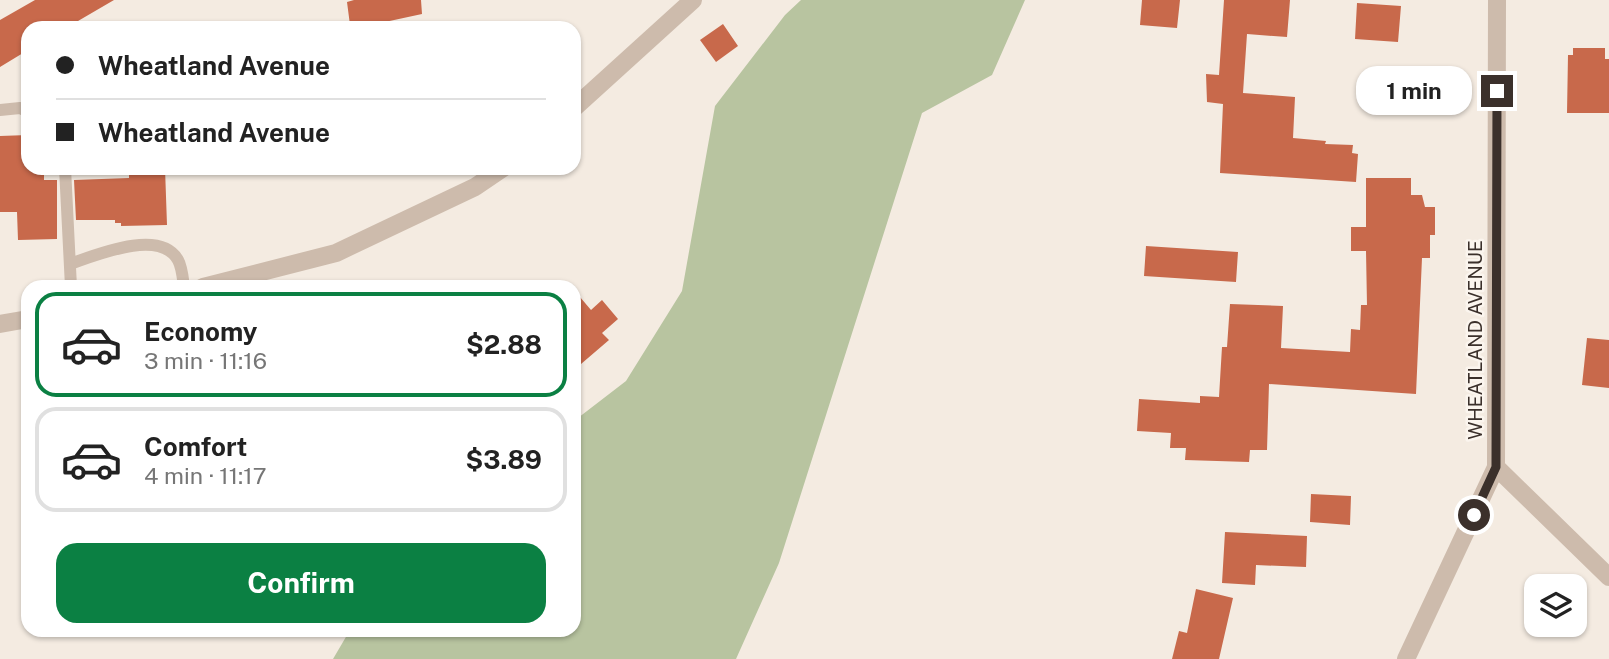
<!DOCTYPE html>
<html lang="en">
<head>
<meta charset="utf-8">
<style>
  :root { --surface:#fff; --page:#f6f6f6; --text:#222; --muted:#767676; --line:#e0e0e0; --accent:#0b8043 }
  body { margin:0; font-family:"Public Sans",sans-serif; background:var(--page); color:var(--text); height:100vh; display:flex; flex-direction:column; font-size:26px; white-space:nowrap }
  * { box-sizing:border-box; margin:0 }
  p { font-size:23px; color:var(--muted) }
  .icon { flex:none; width:38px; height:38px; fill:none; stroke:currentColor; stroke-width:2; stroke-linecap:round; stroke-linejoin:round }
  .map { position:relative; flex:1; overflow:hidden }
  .side { position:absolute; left:21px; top:280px; width:560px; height:357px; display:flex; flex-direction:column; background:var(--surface); border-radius:21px; box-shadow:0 2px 5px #0004 }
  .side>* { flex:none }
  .banner { position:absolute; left:21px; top:21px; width:560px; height:154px; border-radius:21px; box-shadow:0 2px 5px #0004; display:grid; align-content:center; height:154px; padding:0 35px; background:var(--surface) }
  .fabs { position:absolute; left:1524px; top:574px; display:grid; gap:14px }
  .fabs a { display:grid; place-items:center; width:63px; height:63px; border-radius:14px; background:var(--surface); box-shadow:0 2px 5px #0004; font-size:35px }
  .end { position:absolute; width:32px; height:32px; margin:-16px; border:9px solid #3b302b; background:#fff; box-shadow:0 0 0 4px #fff }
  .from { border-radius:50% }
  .bubble { position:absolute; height:49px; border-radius:21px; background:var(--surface); box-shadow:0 2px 5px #0004; font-size:23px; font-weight:700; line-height:49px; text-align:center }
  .banner b { display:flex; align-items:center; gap:24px; height:66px; font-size:26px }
  .banner b+b { border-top:2px solid var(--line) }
  .banner i { width:18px; height:18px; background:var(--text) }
  ul { padding:12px 0 0; list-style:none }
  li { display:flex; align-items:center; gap:21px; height:105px; margin:0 14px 10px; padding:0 21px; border:4px solid var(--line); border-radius:21px }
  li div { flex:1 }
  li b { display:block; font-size:26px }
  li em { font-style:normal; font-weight:700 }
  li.active { border-color:var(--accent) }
  li>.icon { width:63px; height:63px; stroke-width:1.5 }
  .button { display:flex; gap:14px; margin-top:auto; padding:14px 35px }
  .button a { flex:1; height:80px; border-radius:21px; background:var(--accent); color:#fff; font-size:28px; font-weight:700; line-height:80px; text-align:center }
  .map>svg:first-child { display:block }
  .green { fill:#b8c4a0 }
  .building { fill:#c8694b }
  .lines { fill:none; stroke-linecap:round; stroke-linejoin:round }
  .lane { stroke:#cdbbac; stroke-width:12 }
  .street { stroke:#cdbbac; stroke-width:18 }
  .route { stroke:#3b302b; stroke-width:9 }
  .labels { text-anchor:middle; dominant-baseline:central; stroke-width:5; stroke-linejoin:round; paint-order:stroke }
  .street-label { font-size:19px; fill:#3b302b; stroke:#fbf5ee }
</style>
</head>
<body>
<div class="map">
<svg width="1609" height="659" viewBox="0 0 1609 659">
  <rect width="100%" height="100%" fill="#f4ebe1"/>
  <!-- green -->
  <path class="green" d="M801,0H1025L992,75L922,113L779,563L736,659H333L350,630H574V421L626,381L682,291L715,106L785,15Z"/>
  <!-- building -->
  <path class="building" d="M35,0H114L66,28H28V50L0,67V20Z
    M354,0H421L422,14L357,28V24L350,25L347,2Z
    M1142,0H1180L1177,28L1140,25Z
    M1224,0H1290L1287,37L1247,34L1243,93L1295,97L1293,138L1326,141L1325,144L1353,145L1352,153L1358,154L1356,182L1220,173L1223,104L1207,102L1206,74L1219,75Z
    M1357,3L1401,6L1398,42L1355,39Z
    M723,24L738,46L716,62L700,40Z
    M1573,48H1605V59H1609V113H1567L1568,55H1573Z
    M28,135V168H44V180H57V239L18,240L17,212H0V136Z
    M165,168L167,225L121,226V223H115V220H76L74,180L129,178V169Z
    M1366,178H1411V195H1422L1425,207H1435V235H1430V258H1422L1416,394L1269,384L1267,450H1250L1249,462L1185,460L1186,448H1170L1171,433L1137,431L1139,399L1200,403V396L1219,397L1222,347H1227L1230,304L1283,306L1281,348L1350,352L1351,329L1360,330L1361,305H1367L1366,251H1351V227H1366Z
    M1146,246L1238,252L1236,282L1144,276Z
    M574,290L591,310L602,300L618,319L602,333L609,340L574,370Z
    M1587,338L1609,340V388L1582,385Z
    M1311,494L1351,496L1350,525L1310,522Z
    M1225,532L1307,536L1306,567L1256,565L1255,585L1222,583Z
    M1196,589L1233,598L1219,659H1172L1179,631L1187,633Z"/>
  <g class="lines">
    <!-- lane -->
    <path class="lane" d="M0,110L20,108L28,112
      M65,168L71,287
      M70,264C96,255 160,228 178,260C182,267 183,279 184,287"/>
    <!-- street -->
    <path class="street" d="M574,108L693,0
      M203,287L336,253L475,187L503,168
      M0,324L28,319
      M1496,467L1609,577
      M1406,659L1496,467L1497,0"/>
  </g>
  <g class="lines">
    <!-- route -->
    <path class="route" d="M1474,515L1496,467L1497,91"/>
  </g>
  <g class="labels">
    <!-- street labels -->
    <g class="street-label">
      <text transform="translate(1475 340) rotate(-90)">WHEATLAND AVENUE</text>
    </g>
  </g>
</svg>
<div class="fabs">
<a><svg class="icon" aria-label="layers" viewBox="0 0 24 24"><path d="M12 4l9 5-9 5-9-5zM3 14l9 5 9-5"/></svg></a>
</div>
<i class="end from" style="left:1474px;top:515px"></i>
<i class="end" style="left:1497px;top:91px"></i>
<div class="bubble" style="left:1356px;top:66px;width:116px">1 min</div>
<div class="banner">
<b><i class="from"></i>Wheatland Avenue</b>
<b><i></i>Wheatland Avenue</b>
</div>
<section class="side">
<ul>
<li class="active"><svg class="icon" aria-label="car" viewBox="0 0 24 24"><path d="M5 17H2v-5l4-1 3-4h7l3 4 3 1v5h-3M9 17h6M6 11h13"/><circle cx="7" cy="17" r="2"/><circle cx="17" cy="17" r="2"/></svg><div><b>Economy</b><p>3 min · 11:16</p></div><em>$2.88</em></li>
<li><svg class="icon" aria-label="car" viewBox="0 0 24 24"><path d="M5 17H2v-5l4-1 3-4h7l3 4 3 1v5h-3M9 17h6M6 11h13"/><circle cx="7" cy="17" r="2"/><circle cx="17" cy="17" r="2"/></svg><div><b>Comfort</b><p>4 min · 11:17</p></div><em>$3.89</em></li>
</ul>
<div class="button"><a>Confirm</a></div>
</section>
</div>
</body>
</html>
